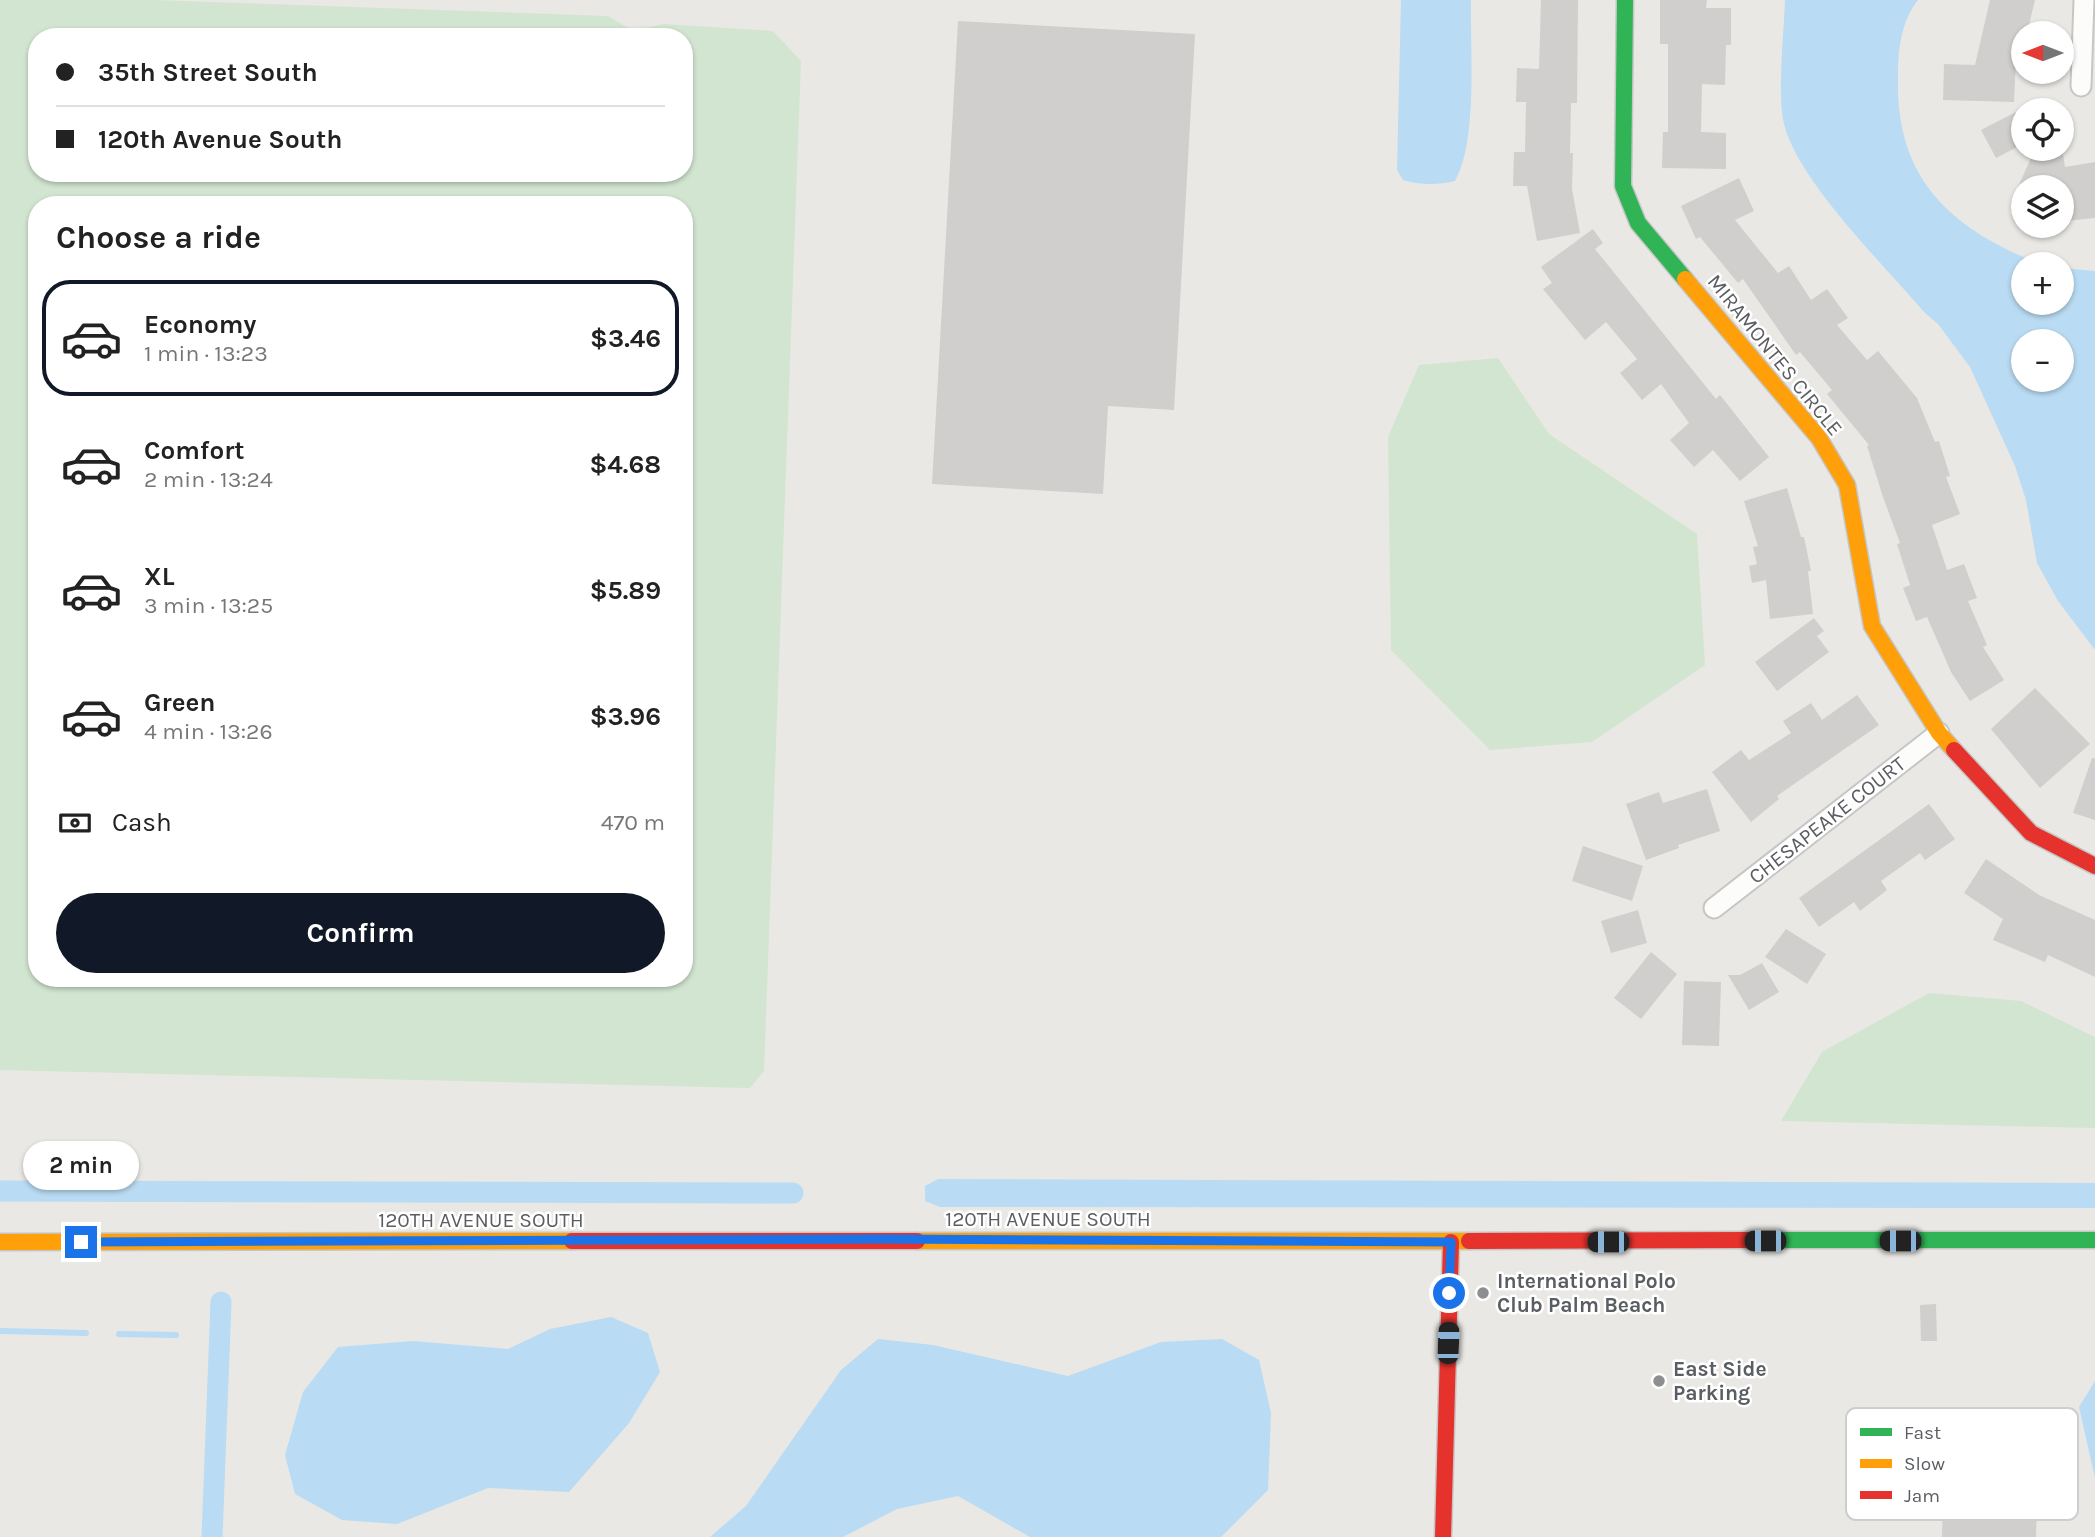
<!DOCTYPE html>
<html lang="en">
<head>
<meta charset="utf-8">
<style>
  :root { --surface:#fff; --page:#f6f6f6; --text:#222; --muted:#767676; --line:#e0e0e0; --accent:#111827 }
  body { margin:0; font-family:Karla,sans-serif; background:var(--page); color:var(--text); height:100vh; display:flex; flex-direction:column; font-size:26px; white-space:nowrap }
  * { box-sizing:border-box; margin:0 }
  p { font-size:23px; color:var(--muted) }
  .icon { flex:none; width:38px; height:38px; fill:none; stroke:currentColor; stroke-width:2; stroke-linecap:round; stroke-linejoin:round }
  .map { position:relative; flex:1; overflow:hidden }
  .side { position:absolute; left:28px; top:196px; width:665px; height:791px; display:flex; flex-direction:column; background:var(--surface); border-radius:28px; box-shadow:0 2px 5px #0004 }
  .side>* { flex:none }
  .banner { position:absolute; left:28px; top:28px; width:665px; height:154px; border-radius:28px; box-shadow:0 2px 5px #0004; display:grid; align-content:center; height:154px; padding:0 28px; background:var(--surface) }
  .needle { width:46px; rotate:270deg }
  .controls { position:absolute; left:2011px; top:21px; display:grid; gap:14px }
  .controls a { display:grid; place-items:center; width:63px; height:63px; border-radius:50%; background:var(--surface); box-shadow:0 2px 5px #0004; font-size:35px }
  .end { position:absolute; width:32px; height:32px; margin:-16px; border:9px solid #1a73e8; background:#fff; box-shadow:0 0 0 4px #fff }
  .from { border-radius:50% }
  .bubble { position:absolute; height:49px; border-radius:24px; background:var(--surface); box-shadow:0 2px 5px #0004; font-size:23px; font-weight:700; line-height:49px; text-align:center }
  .car { position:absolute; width:21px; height:42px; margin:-21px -10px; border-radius:9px; box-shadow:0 0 5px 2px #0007; background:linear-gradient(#222 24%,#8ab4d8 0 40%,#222 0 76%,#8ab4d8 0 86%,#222 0) }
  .banner b { display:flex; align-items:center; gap:24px; height:66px; font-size:26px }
  .banner b+b { border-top:2px solid var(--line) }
  .banner i { width:18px; height:18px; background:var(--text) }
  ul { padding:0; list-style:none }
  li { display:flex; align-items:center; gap:21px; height:116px; margin:0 14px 10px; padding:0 14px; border:4px solid transparent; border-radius:28px }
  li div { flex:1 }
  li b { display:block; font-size:26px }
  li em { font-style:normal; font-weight:700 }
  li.current { border-color:var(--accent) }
  li>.icon { width:63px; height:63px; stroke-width:1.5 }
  h2 { padding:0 28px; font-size:32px; line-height:84px }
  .pay { display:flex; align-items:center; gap:18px; height:77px; padding:0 28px; font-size:26px }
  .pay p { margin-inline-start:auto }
  .primary-button { display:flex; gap:14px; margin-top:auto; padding:14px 28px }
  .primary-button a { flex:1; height:80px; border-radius:42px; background:var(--accent); color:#fff; font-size:28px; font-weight:700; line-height:80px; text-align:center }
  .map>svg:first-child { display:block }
  .green { fill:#d2e5d0; fill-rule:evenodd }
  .water { fill:#b9dbf3; fill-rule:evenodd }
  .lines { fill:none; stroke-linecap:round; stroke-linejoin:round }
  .stream { stroke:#b9dbf3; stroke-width:6 }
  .canal { stroke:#b9dbf3; stroke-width:21 }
  .building { fill:#d0cfcd }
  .street-casing { stroke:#c6c6c6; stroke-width:23 }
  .fast-casing { stroke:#c6c6c6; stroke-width:19 }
  .slow-casing { stroke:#c6c6c6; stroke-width:19 }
  .jam-casing { stroke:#c6c6c6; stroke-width:19 }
  .street { stroke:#fcfcfb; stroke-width:19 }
  .fast { stroke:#30b455; stroke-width:16 }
  .slow { stroke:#ff9f0a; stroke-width:16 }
  .jam { stroke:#e5322d; stroke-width:16 }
  .route { stroke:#1a73e8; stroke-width:9 }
  .poi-dot { fill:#8c8e8f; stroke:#fff; stroke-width:2.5 }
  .labels { text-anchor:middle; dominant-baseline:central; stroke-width:5; stroke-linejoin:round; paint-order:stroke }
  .street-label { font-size:21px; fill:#5a5d61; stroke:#fff }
  .poi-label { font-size:21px; font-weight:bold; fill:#5a5d61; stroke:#fff; text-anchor:start }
  .key { fill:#fff; stroke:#ceced0; stroke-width:2 }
  .key-label { font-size:19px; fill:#5a5d61 }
</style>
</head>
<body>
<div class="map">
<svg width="2095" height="1537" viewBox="0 0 2095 1537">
  <rect width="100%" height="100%" fill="#e9e8e4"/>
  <!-- green -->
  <path class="green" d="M0,0H153L608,16L633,31L664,24L773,31L801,61L764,1071L750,1088L0,1070ZM37,37H684V173H37ZM37,205H684V978H37Z
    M1498,358L1549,434L1697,534L1705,665L1592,742L1490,750L1391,650L1388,437L1419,365Z
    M1929,993L2021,1001L2095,1037V1128L1781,1121L1822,1052Z"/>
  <!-- water -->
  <path class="water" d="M1401,0H1471C1470,48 1478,141 1455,181C1438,185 1420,185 1403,180L1397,170Z
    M1785,0H1918C1901,21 1898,50 1898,76C1895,179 1950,228 2040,264H2023V303H2062V268L2095,271V650L2058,601L2037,563L2026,500L2015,466L1970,367L1938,324L1925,313C1885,266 1798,181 1784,124C1777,93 1784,34 1785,0ZM2062,341V380H2023V341Z
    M938,1179L2095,1183V1208L940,1207L925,1201V1186Z
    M611,1317L648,1333L660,1372L629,1423L569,1492L488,1488L397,1524L342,1520L295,1494L285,1455L303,1392L338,1347L413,1341L508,1349L550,1329Z
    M878,1339L933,1345L1068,1376L1161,1342L1222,1339L1259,1360L1271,1413L1268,1490L1221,1537H1030L958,1496L897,1509L843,1537H710L746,1506L841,1370Z
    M2095,1381V1478L2079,1407Z"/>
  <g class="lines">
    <!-- stream -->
    <path class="stream" d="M0,1331L86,1333
      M119,1334L176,1335"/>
    <!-- canal -->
    <path class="canal" d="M0,1191L793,1193
      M212,1537L221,1302"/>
  </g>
  <!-- building -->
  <path class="building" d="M1541,0H1578L1577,103H1571L1570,153H1573L1572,189L1580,233L1537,241L1527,186H1513L1514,152H1525L1526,102H1516L1517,68L1539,69Z
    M1660,0H1707L1706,8H1731V45H1726L1725,85L1702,84L1701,132L1726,133V169L1662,168L1663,132H1668V44H1660Z
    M1990,0H2035L2027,33H2023L2021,61L2016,60L2014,102L1943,100L1944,64L1975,65Z
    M958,21L1195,34L1174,410L1108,406L1103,494L932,484Z
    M2016,112L2023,126V144L1996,158L1981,130Z
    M2035,149L2049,156L2063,154L2065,167L2095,162V218L2066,221L2065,206L2062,205V187H2018Z
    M1739,178L1754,211L1735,220L1778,273L1789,266L1811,300L1827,289L1848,318L1837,325L1867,360L1878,351L1917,398L1935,442L1939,441L1950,476L1946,477L1960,514L1932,525L1947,570L1964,564L1977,598L1968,601L1987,645L1983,647L2004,680L1970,701L1951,672L1927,617L1916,621L1903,588L1910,585L1897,544L1900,543L1883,497L1867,446L1869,445L1827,394L1832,390L1800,352L1796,355L1743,279L1738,283L1700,237L1696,239L1681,206Z
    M1593,229L1603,243L1595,249L1716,399L1720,395L1769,457L1740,481L1713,450L1694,467L1670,440L1689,423L1661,384L1642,400L1620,373L1637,359L1606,322L1585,340L1543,289L1552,283L1541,267Z
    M1787,488L1801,537H1804L1811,571H1808L1813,614L1770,619L1766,580L1752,583L1749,566L1757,564L1753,547L1758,546L1744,501Z
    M1814,618L1824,631L1817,636L1829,652L1777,691L1755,662Z
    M2035,688L2090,744L2040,788L1991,729Z
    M1857,695L1879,725L1777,796L1779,799L1751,822L1712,772L1741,750L1749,760L1791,733L1783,721L1811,703L1822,720Z
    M2092,758H2095V820L2073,813Z
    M1707,789L1720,831L1678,845L1679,848L1646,860L1626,804L1659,792L1663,803Z
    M1929,804L1955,839L1925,860L1920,853L1881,881L1887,890L1860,911L1854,902L1819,927L1799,898Z
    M1583,846L1643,866L1632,901L1572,881Z
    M1986,859L2039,895L2095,920V977L2048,955L2045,962L1993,940L2003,919L1964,893Z
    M1638,910L1647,943L1611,953L1601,921Z
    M1786,929L1826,954L1807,984L1765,957Z
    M1651,952L1677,974L1641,1019L1614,998Z
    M1762,963L1779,992L1749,1010L1728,975H1740Z
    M1684,981L1721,982L1719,1046L1682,1045Z
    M1936,1304L1937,1341H1921L1920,1305Z
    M1943,1499L2037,1502L2036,1537H1942Z"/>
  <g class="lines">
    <defs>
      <path id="street" d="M2081,86L2084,0
        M1714,908L1939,733"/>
      <path id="fast" d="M1625,0L1623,186L1638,223L1685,279
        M1747,1240H2095"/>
      <path id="slow" d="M1685,279L1819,438L1847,485L1872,626L1939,733L1954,750
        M917,1241H1469
        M0,1242L572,1241"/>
      <path id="jam" d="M1954,750L2031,833L2095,866
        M572,1241H917
        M1469,1241L1747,1240
        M1443,1537L1451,1242"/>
    </defs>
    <!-- street casing -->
    <use href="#street" class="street-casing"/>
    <!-- fast casing -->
    <use href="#fast" class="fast-casing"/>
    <!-- slow casing -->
    <use href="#slow" class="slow-casing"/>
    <!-- jam casing -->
    <use href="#jam" class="jam-casing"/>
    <!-- street -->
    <use href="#street" class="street"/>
    <!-- fast -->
    <use href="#fast" class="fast"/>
    <!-- slow -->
    <use href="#slow" class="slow"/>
    <!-- jam -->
    <use href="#jam" class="jam"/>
  </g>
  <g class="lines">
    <!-- route -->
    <path class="route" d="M81,1242L880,1239L1451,1242L1449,1293"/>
  </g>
  <!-- markers -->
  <g class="poi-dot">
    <circle cx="1483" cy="1293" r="7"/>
    <circle cx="1659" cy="1381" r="7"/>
  </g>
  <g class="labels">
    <!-- street labels -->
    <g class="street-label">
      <text transform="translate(1775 355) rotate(51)">MIRAMONTES CIRCLE</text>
      <text transform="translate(1827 820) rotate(-38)">CHESAPEAKE COURT</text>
      <text x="1048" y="1219">120TH AVENUE SOUTH</text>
      <text x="481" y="1220">120TH AVENUE SOUTH</text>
    </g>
    <!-- poi labels -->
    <g class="poi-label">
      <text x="1497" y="1281">International Polo<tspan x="1497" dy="24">Club Palm Beach</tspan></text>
      <text x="1673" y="1369">East Side<tspan x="1673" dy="24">Parking</tspan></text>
    </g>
  </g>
  <!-- legend -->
  <rect x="1846" y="1408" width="232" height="112" rx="10" class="key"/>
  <rect x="1860" y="1428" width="32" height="8" fill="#30b455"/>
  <rect x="1860" y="1459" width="32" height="9" fill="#ff9f0a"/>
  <rect x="1860" y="1491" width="32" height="8" fill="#e5322d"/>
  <g class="key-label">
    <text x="1904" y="1439">Fast</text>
    <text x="1904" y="1470">Slow</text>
    <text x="1904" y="1502">Jam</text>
  </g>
</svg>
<div class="controls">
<a><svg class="needle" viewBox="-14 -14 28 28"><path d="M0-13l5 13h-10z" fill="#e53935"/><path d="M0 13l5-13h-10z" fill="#767676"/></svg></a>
<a><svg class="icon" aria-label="locate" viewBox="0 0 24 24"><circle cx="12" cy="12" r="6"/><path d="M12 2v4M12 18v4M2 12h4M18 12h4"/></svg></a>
<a><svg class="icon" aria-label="layers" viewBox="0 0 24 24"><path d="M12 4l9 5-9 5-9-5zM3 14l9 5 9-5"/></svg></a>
<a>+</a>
<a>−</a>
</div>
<i class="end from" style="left:1449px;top:1293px"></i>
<i class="end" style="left:81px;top:1242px"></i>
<div class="bubble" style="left:23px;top:1141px;width:116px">2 min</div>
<i class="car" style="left:1765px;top:1241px;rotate:270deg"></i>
<i class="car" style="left:1900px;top:1241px;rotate:270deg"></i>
<i class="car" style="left:1608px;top:1242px;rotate:270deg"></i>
<i class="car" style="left:1448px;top:1343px;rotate:2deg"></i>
<div class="banner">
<b><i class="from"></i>35th Street South</b>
<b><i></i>120th Avenue South</b>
</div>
<section class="side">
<h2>Choose a ride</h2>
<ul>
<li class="current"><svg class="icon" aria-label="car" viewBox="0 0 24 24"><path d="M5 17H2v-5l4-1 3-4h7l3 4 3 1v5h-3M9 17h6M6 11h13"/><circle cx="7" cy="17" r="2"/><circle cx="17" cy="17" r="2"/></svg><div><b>Economy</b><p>1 min · 13:23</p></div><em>$3.46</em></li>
<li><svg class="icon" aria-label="car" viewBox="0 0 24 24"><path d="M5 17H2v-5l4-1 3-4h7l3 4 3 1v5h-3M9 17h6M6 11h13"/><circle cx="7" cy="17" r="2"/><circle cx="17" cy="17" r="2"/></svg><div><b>Comfort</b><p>2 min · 13:24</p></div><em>$4.68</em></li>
<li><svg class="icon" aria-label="car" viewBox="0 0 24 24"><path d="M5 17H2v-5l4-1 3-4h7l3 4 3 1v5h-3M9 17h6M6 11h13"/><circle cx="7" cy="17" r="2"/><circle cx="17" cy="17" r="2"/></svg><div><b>XL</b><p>3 min · 13:25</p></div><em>$5.89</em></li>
<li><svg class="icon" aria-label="car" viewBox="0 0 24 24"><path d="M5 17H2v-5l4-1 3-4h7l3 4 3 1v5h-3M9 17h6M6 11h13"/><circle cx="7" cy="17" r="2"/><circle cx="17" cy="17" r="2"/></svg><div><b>Green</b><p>4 min · 13:26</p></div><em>$3.96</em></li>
</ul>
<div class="pay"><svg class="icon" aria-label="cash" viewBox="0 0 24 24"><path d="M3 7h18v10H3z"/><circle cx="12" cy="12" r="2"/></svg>Cash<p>470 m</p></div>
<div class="primary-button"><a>Confirm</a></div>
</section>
</div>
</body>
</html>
